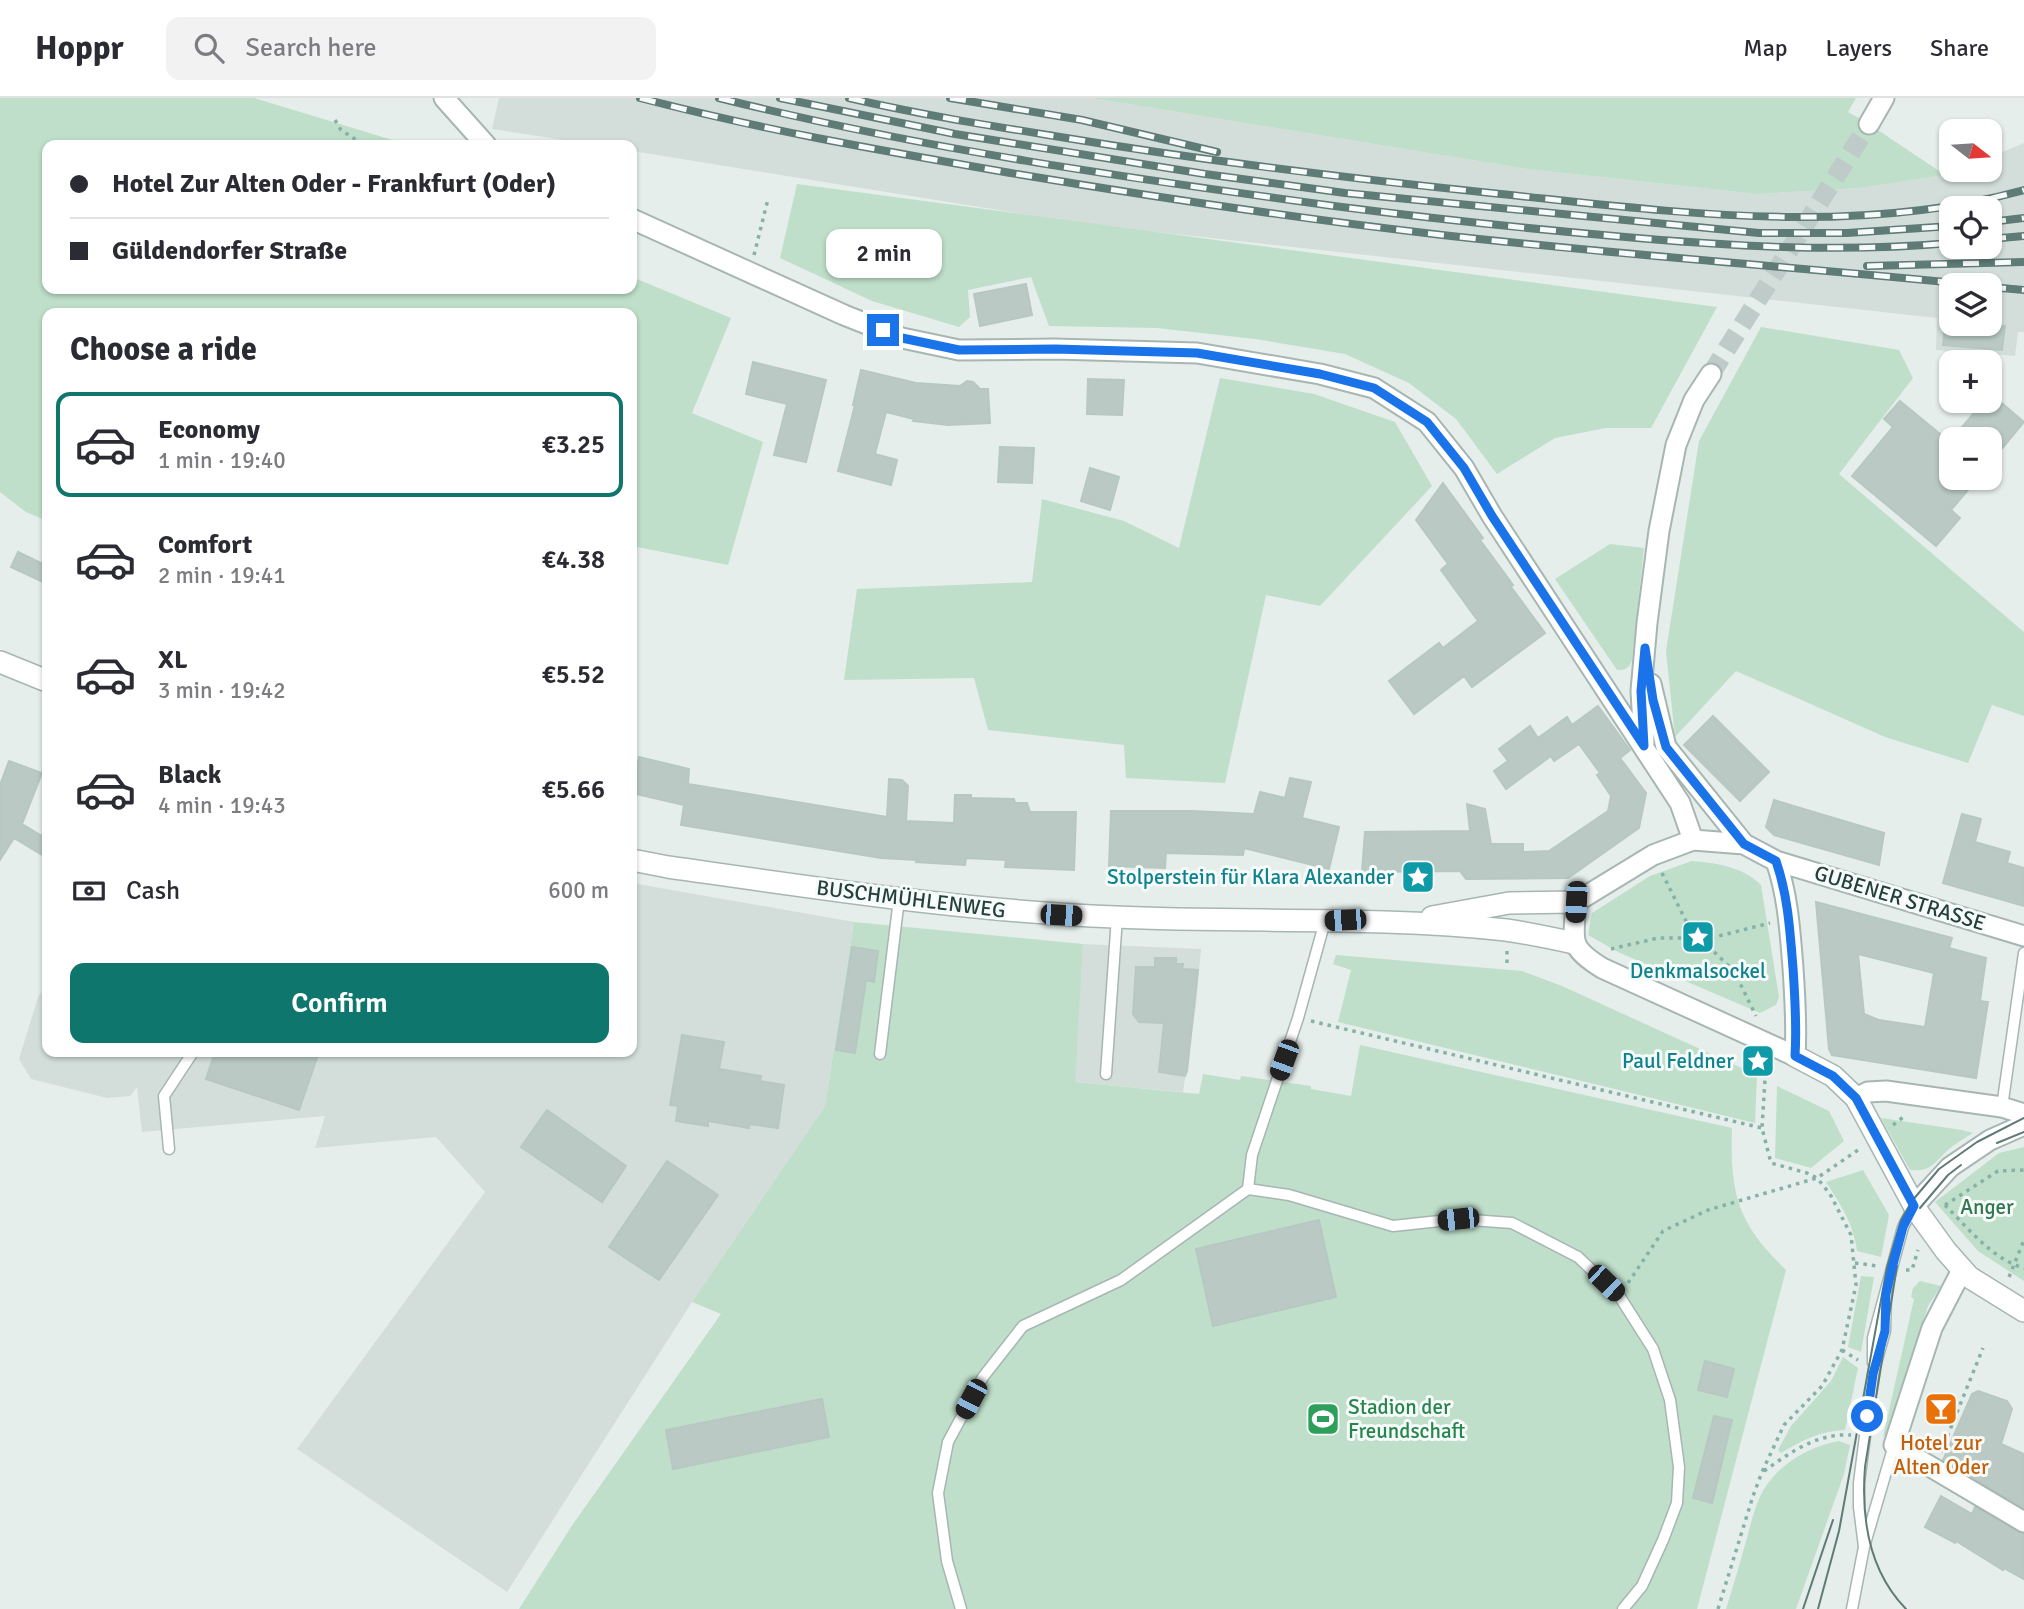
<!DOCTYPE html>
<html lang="en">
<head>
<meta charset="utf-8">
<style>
  :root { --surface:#fff; --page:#f2f2f3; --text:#2b2b33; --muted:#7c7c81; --line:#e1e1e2; --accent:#0f766e }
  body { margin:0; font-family:Signika,sans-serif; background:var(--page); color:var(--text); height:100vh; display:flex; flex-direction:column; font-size:26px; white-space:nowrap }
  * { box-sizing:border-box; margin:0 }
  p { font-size:23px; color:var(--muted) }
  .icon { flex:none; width:38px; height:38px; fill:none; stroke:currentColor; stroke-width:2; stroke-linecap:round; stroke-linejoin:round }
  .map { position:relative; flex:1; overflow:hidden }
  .drawer { position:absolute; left:42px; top:210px; width:595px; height:749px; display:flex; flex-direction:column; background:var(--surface); border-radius:14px; box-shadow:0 2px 5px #0004 }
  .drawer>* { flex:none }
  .banner { position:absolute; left:42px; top:42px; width:595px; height:154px; border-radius:14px; box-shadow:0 2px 5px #0004; display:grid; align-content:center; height:154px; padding:0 28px; background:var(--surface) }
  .needle { width:46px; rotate:107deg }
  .buttons { position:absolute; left:1939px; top:21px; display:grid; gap:14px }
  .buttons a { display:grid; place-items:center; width:63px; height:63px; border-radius:14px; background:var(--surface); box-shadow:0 2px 5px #0004; font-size:35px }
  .end { position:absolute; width:32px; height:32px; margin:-16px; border:9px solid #1a73e8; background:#fff; box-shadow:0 0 0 4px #fff }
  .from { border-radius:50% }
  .bubble { position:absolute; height:49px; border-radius:14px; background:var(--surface); box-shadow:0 2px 5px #0004; font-size:23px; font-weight:600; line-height:49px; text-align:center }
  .car { position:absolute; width:21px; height:42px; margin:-21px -10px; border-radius:9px; box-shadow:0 0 5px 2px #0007; background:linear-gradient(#222 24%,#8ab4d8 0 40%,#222 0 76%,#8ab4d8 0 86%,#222 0) }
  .banner b { display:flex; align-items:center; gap:24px; height:66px; font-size:26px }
  .banner b+b { border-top:2px solid var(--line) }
  .banner i { width:18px; height:18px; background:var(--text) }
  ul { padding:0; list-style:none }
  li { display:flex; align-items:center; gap:21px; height:105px; margin:0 14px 10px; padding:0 14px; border:4px solid transparent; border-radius:14px }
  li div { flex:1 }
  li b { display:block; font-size:26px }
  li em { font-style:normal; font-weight:600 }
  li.active { border-color:var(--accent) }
  li>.icon { width:63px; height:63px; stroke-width:1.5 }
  h2 { padding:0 28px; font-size:32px; line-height:84px }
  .pay { display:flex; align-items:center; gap:18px; height:77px; padding:0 28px; font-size:26px }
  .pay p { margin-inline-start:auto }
  .cta { display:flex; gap:14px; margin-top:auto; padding:14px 28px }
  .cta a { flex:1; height:80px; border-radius:14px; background:var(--accent); color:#fff; font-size:28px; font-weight:600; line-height:80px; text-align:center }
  header { display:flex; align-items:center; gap:42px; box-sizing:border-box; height:98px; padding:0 35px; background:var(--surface); border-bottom:2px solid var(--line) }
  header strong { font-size:33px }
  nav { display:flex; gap:38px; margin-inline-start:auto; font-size:24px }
  .search { width:490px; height:63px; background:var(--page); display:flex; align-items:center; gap:18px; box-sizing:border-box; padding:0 24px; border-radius:14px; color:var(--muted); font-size:26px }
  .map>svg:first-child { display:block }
  .built { fill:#d3deda; fill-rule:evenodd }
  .green { fill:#bfdfca }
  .building { fill:#bac9c4; stroke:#b7c8c2; stroke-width:2; fill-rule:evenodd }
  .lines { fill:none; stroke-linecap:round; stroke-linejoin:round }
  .minor-tunnel { stroke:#becbc8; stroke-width:19; stroke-dasharray:19 10; stroke-linecap:butt }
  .service-casing { stroke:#a7b6b3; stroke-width:13 }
  .minor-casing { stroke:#a7b6b3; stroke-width:23 }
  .tertiary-casing { stroke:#a7b6b3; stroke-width:24 }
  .path { stroke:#86b1a7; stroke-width:3.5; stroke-dasharray:3.5 5; stroke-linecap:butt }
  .service { stroke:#fff; stroke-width:10 }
  .minor { stroke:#fff; stroke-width:19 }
  .tertiary { stroke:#fff; stroke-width:21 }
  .tram { stroke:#5f7b76; stroke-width:2 }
  .rail-casing { stroke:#5f7b76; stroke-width:8 }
  .rail { stroke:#f6faf9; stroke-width:5; stroke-dasharray:16; stroke-linecap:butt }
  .route { stroke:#1a73e8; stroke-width:9 }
  .labels { text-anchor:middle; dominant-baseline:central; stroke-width:6; stroke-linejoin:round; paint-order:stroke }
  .culture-label { font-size:21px; fill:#0d838f; stroke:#f6faf9; text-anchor:end }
  .street-label { font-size:21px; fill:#24403b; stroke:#f6faf9 }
  .park-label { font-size:21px; fill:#2e7750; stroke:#f6faf9 }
  .leisure-label { font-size:21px; fill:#27864d; stroke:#f6faf9; text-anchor:start }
  .food-label { font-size:21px; fill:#c56008; stroke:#f6faf9 }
</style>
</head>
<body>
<header>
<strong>Hoppr</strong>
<div class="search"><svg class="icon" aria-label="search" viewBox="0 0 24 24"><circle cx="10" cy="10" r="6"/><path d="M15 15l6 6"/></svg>Search here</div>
<nav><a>Map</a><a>Layers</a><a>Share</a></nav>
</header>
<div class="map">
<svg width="2024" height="1511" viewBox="0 0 2024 1511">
  <rect width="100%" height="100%" fill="#e5eeeb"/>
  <!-- built -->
  <path class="built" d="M499,0H1092L1527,71L1757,96L1860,90L1945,77L1958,72H1990V59L2024,45V234H2018L2015,258L1936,252L1937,220L1085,126L632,53V47H596L492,31ZM1951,110H1990V149H1951ZM1951,187H1990V226H1951Z
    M632,785L854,824L825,1008L692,1204L507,1494L297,1351L485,1094L436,1039L315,1050L325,1018L142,1034L137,989L130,998L107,1000L31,981L19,961L38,899L47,886V954H632Z
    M1083,846L1201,851L1196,908L1183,994L1074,984Z"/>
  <!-- green -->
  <path class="green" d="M0,0H254L409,47H47V191H632V179L731,220L692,315L763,344L728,467L632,448V215H47V423L26,414L0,394Z
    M1092,0H1856L1848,14L1869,26L1945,77L1860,90L1757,96L1527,71Z
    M797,86L1717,209L1651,330H1606L1555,340L1497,376L1456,321L1409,285L1345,256L1255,241L1157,230L1049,228L1031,179L968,192L970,219L959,229L872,203L780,160Z
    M1761,229L1899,252L1913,280L1839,376L2024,534V618L1992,607L1968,665L1885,639L1736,573L1675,639L1666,553L1699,343Z
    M1220,280L1314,296L1395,324L1432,388L1320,508L1266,497L1225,685L1126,680L1124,647L988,632L974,580L844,582L857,491L1032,484L1042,401L1124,423L1179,450Z
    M1610,446L1644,450L1632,562C1629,570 1626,572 1617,572L1555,481Z
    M1692,763C1717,765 1743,769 1761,787L1779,899L1776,907L1760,915L1620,855L1588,837L1592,815L1650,778Z
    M854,824L1083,846L1075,984L1199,996L1203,976L1240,982L1241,978L1311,988V991L1351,998L1360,947L1732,1030C1730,1096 1737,1125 1786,1172L1697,1511H519L571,1429L721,1216L692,1204L825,1008Z
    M1336,857L1522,873L1562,888L1757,977L1755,1025L1338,924L1351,872L1333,866Z
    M1777,988L1829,1013L1844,1043L1811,1070L1775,1060Z
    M1881,1020L1962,1032L1973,1035C1965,1040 1956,1045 1949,1051C1934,1065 1931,1074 1910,1072Z
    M2024,1049V1183L1978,1153L1935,1104L1999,1055Z
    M1863,1072L1889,1117L1881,1159L1857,1153C1854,1126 1840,1106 1826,1084Z
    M1861,1178L1874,1179L1861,1254L1848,1249Z
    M1920,1183L1941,1188L1928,1208L1889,1334L1883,1339L1914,1201L1911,1199L1913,1190Z
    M1843,1259L1858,1270L1845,1332C1820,1333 1803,1342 1781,1355L1778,1352L1791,1328L1831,1283Z
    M1839,1343L1850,1347L1844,1376L1796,1511H1726C1733,1488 1740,1466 1746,1443C1750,1430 1753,1414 1759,1401C1773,1369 1806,1349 1839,1343Z"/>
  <!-- building -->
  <path class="building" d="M1026,186L1032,217L980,228L974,196Z
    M1945,226L2005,228L2002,252L1943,247Z
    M753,264L826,282L806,364L774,357L787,306L746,296Z
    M861,272L916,285L960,288L967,283L973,284L980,291H988L990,325L948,327L913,323L914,321L886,314L875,356L897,362L891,387L838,373L855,307H853Z
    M1088,281L1124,282L1122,317L1087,316Z
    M1990,295L2024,324L1990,365V341H1952L1984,303H1990Z
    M1900,303L1951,345V380H1978L1951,412L1960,420L1936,448L1852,378L1893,329L1884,321Z
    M1000,349L1034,350L1032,385L998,384Z
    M1090,370L1119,379L1110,412L1081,403Z
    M1443,385L1483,440L1480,442L1513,487L1511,489L1545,535L1472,589L1464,578L1414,616L1389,583L1439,545L1443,550L1478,523L1441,472L1448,466L1416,422Z
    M18,454L47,468V486L11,469Z
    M1598,608L1630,652L1620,660L1646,695L1639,730L1568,780L1466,781L1460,773L1362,774L1365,734L1470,733L1467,706L1485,711L1491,746H1523V754L1549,753L1608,713L1611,698L1597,677L1600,675L1579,646L1554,663L1551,658L1506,691L1494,673L1508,663L1499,651L1530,628L1538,640L1567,619L1572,627Z
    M1713,618L1769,674L1740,703L1684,647Z
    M639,659L689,671L688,686L887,719L889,681L902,682L908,688L906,723L954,725L955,697H971V700L1014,701L1015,705H1027L1030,714H1076L1074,772L1005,769L1006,762L966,760L965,767L916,764L917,762L881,760L681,727L684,707L632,695Z
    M9,663L42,675L22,726L47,741V760L14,740L0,762V687Z
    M1290,680L1311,684L1302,720L1339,729L1329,771L1244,750L1243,757L1166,755L1165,770L1109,768L1111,713H1193L1254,716L1260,694L1285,700Z
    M1774,702L1884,735L1879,767L1774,737L1766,729Z
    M1962,716L1981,721L1975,744L2010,754L2007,765L2024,770V808L1943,785Z
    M1816,804L1952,840L1949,850L1986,860L1980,903L1988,904L1976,980L1832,957L1829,951ZM1858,856L1934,875L1925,929L1879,922L1864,916Z
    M852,849L878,853L874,884L866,882L855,955L836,952Z
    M1155,860H1176V866H1183L1182,871L1198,872L1187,973L1185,978L1159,974L1164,925L1139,924L1133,916L1136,869H1155Z
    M682,937L724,944L719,971L761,978L760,983L784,987L778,1030L750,1026L749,1030L708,1023V1028L676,1023L678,1008L670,1007Z
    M215,954H319L299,1012L206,981Z
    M547,1012L626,1068L602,1104L521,1049Z
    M667,1063L718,1097L659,1182L609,1149Z
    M1319,1122L1336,1199L1213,1228L1196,1151Z
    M1705,1263L1734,1271L1727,1299L1698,1292Z
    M1978,1293L2007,1303L2012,1311L2001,1346L2024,1356V1410L1943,1362L1972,1296Z
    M822,1301L829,1339L673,1371L666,1332Z
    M1714,1318L1732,1322L1712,1405L1693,1400Z
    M1941,1398L1972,1416L1975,1409L2024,1436V1481L2004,1470L2003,1472L1956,1443L1955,1445L1925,1429Z"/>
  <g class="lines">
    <!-- minor-tunnel -->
    <path class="minor-tunnel" d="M1711,276L1869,26"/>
    <defs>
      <path id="service" d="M880,956L899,801
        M1106,976L1117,819
        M2002,1009L2024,855
        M169,1051L164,998L193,954
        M1248,1091L1252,1057L1298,920L1325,823
        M1873,1265V1240L1903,1129L1914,1108
        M1864,1449L1859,1409V1385L1873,1276L1885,1233L1886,1196
        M961,1511L947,1463L938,1395L948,1344L983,1279L1023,1228L1121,1182L1248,1091L1289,1097L1393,1128L1458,1121L1512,1125L1578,1159L1620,1199L1653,1251L1670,1302L1679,1369L1677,1405L1663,1442L1642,1488L1623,1511
        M1852,1511L1864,1449L1894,1347"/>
      <path id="minor" d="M444,0L486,47
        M1869,26L1884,0
        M632,121L844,217L902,240L959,252L1055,251L1197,255L1320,276L1374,290L1427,324L1464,370L1492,418L1680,705L1693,742
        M1651,586L1666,649L1744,746
        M1644,645L1641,593L1647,525L1659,433L1676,347L1694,302L1711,276
        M1776,763C1788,798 1790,833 1793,870C1795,900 1797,928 1795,958L1602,870C1567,848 1574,843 1576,804L1653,757L1693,742L1744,746L1776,763L2024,838
        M1856,1000L1868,994L1886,993L2002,1009L2024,1016
        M1914,1108L1950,1069L1990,1042L2024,1027
        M1962,1172L1932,1230L1894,1347L2024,1424"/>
      <path id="tertiary" d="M0,564L47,583
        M632,762L668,769C816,790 965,813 1115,819C1245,825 1376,818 1506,832C1528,835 1551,840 1574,845
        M1432,819L1509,805L1576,804
        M1795,958L1833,978L1856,1000L1917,1113L1946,1153L1969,1179L2024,1213"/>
    </defs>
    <!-- service casing -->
    <use href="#service" class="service-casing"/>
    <!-- minor casing -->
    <use href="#minor" class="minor-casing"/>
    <!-- tertiary casing -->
    <use href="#tertiary" class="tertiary-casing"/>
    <!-- path -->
    <path class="path" d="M335,22L341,32L364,47
      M754,157L768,101
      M1662,775L1690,831
      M1687 840a12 12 0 1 1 24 0a12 12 0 1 1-24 0Z
      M1711,840L1770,825
      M1708,848L1734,873L1756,918
      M1611,851L1658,840H1687
      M1507,865V853
      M1311,923L1762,1030
      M1893,1027L1906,1017
      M1945,1107L1998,1073L2024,1072
      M1945,1107C1968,1130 1992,1161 2024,1170
      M1855,1165L1878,1168
      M1906,1172H1912L1918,1152
      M2009,1179L2024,1142
      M1628,1185L1663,1133L1708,1112L1817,1080L1861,1050
      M1842,1252L1858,1262
      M1929,1307L1956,1316
      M1941,1354L1983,1250
      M1764,1373C1791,1354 1817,1335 1851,1337
      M1718,1511L1753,1398L1762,1374L1784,1327L1822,1288L1842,1252L1856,1187L1851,1137L1830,1096L1817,1080L1807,1075L1771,1065L1762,1030L1766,965"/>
    <!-- service -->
    <use href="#service" class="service"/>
    <!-- minor -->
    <use href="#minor" class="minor"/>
    <!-- tertiary -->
    <use href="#tertiary" class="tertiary"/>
    <!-- tram -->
    <path class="tram" d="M1997,1045L2024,1034
      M1920,1110L1948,1077L1961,1067
      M1897,1168L1865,1369C1861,1420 1868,1472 1906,1511
      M1803,1511L1833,1422
      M1818,1511L1839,1433L1887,1169L1901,1122L1912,1103L1939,1071L1977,1044L2024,1020"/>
    <defs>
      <path id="rail" d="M640,0C758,31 878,52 999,73C1146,98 1294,120 1442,137C1620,157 1798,169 1976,187
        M719,0C921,51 1128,80 1334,108C1428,120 1521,130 1614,138C1727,148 1838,155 1951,145
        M780,0L955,36L1205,76L1345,95L1759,135H1847L1951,128
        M849,0C917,16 986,27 1054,38C1199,62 1345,80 1491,95C1668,113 1849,140 2024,92
        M950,0L1082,22L1217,54
        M1990,124L2024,120
        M1990,141L2024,138
        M1867,168L2024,164
        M1990,189L2024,192"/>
    </defs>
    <!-- rail casing -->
    <use href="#rail" class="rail-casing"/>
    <!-- rail -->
    <use href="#rail" class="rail"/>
  </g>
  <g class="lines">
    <!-- route -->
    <path class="route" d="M883,232L902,240L959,252L1055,251L1197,255L1320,276L1374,290L1427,324L1464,370L1492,418L1644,648L1641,593L1645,550L1653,602L1666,649L1744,746L1776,763C1788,798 1790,833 1793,870C1795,900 1797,928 1795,958L1833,978L1856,1000L1914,1108L1903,1129L1892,1170L1886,1196L1885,1233L1873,1276L1867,1318"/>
  </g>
  <!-- icons -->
  <defs>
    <symbol id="sight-square" viewBox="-11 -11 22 22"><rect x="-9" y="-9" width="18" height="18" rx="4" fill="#0f9aa8" stroke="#f6faf9"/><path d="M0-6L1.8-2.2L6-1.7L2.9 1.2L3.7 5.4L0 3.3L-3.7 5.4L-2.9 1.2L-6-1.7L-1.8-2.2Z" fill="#fff"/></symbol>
    <symbol id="bar-square" viewBox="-11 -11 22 22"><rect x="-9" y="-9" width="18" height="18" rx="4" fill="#e8710a" stroke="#f6faf9"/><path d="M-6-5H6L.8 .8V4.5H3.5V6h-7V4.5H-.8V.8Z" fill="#fff"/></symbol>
    <symbol id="stadium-square" viewBox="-11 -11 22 22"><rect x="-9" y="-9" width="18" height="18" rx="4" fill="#2e9e5b" stroke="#f6faf9"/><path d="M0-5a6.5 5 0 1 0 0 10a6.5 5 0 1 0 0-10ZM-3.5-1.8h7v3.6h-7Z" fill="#fff"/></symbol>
  </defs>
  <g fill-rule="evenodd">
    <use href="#sight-square" x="1399" y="760" width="38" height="38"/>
    <use href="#sight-square" x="1679" y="820" width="38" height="38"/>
    <use href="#sight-square" x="1739" y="944" width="38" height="38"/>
    <use href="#bar-square" x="1922" y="1292" width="38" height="38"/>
    <use href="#stadium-square" x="1304" y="1302" width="38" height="38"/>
  </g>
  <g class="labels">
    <!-- culture labels -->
    <g class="culture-label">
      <text x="1394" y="779">Stolperstein für Klara Alexander</text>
      <text x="1698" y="873" text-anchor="middle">Denkmalsockel</text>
      <text x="1734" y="963">Paul Feldner</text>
    </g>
    <!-- street labels -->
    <g class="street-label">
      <text transform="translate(1900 800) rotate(17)">GUBENER STRASSE</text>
      <text transform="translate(911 801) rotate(7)">BUSCHMÜHLENWEG</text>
    </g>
    <!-- park labels -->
    <g class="park-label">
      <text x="1987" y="1109">Anger</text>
    </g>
    <!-- leisure labels -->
    <g class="leisure-label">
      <text x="1348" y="1309">Stadion der<tspan x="1348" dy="24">Freundschaft</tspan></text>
    </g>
    <!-- food labels -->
    <g class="food-label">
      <text x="1941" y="1345">Hotel zur<tspan x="1941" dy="24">Alten Oder</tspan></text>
    </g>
  </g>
</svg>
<div class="buttons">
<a><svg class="needle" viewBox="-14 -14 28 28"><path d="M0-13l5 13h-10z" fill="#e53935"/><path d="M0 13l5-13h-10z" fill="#7c7c81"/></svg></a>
<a><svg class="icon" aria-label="locate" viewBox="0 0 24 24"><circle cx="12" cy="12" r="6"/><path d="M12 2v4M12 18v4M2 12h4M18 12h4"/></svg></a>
<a><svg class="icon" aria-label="layers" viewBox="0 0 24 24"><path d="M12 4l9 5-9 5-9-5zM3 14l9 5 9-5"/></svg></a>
<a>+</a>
<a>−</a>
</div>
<i class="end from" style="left:1867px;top:1318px"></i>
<i class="end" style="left:883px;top:232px"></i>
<div class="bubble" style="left:826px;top:131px;width:116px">2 min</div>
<i class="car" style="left:1576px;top:804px;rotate:183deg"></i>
<i class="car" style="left:1061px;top:817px;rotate:93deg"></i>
<i class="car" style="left:1345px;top:822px;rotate:267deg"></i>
<i class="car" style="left:1284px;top:962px;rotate:200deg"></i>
<i class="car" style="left:1458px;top:1121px;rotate:264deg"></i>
<i class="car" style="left:1606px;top:1185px;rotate:134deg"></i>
<i class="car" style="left:971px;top:1301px;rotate:208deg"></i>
<div class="banner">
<b><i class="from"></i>Hotel Zur Alten Oder - Frankfurt (Oder)</b>
<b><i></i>Güldendorfer Straße</b>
</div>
<section class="drawer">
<h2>Choose a ride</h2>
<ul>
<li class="active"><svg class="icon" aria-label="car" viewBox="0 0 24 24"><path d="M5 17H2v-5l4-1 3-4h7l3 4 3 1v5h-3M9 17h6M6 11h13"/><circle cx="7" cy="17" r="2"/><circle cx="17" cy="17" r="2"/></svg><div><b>Economy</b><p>1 min · 19:40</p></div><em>€3.25</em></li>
<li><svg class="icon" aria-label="car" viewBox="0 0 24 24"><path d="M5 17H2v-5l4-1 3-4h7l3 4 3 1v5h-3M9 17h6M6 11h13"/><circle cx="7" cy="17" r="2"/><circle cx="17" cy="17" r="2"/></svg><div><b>Comfort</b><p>2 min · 19:41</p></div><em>€4.38</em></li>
<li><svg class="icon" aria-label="car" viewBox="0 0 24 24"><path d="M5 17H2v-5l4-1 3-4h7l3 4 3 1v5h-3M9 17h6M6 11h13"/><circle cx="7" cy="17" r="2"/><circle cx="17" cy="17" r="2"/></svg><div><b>XL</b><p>3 min · 19:42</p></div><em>€5.52</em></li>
<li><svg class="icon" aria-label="car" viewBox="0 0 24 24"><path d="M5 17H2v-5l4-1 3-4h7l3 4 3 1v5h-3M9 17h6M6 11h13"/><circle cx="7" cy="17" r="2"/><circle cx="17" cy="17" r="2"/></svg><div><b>Black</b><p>4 min · 19:43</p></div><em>€5.66</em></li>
</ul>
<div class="pay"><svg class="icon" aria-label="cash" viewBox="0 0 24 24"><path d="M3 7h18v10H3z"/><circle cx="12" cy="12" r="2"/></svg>Cash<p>600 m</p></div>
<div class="cta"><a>Confirm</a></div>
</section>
</div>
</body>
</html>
